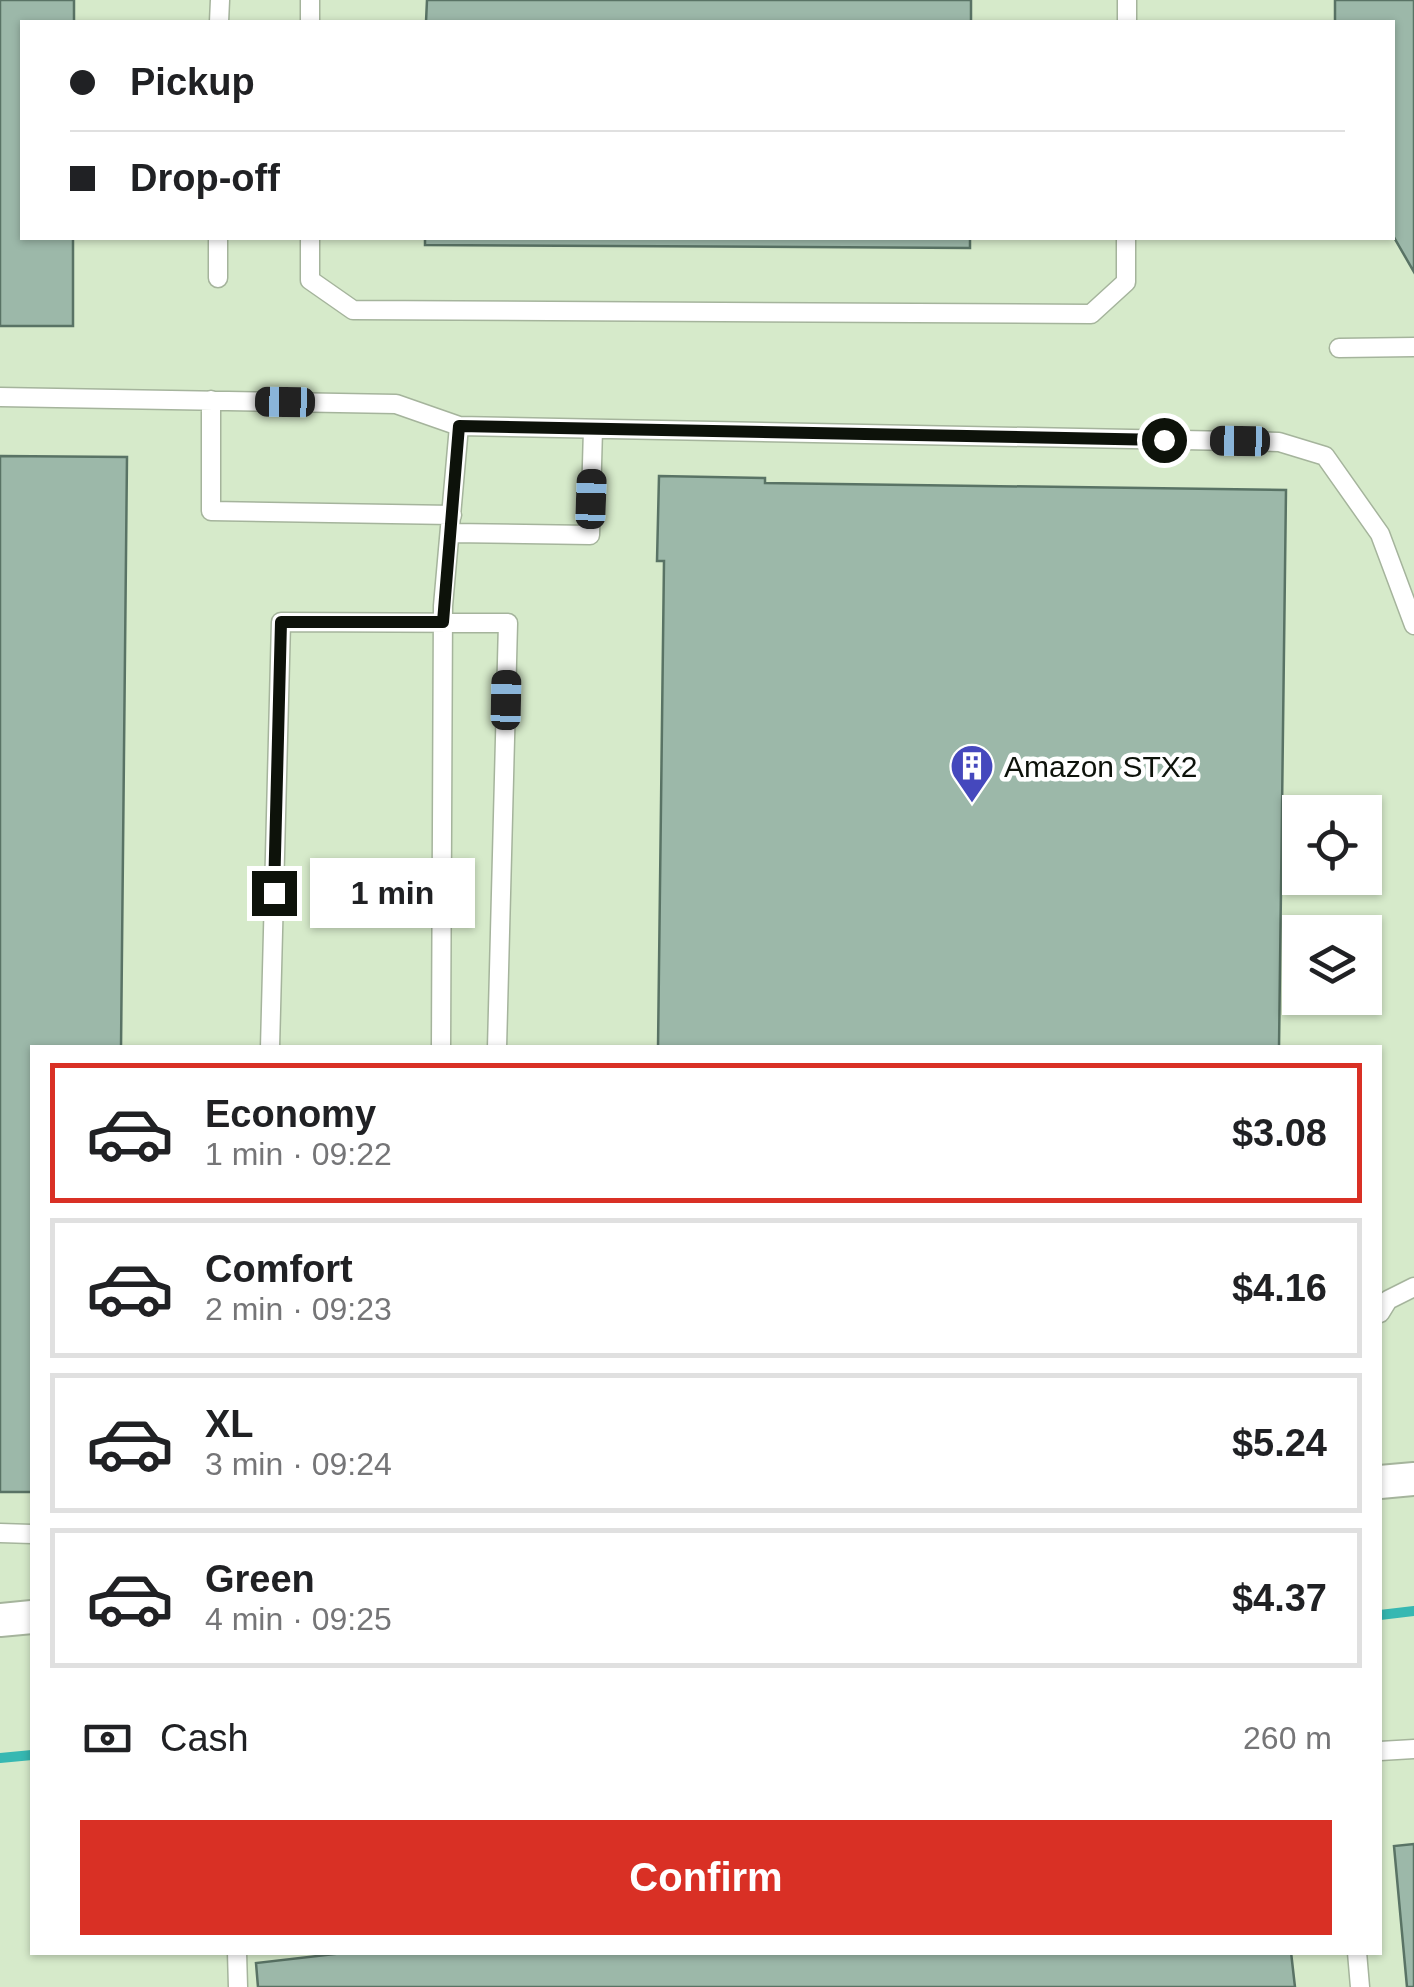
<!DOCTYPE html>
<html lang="en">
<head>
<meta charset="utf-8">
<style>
  :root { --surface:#fff; --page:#f6f6f6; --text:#202124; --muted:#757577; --line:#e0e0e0; --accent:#d93025 }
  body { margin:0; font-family:Arial,sans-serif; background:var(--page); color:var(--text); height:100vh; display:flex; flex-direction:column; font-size:38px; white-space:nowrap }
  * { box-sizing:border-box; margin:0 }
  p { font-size:32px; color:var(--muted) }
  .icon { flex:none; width:55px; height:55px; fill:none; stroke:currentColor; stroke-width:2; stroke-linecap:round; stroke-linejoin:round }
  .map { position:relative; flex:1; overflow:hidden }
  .sheet { position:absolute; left:30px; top:1045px; width:1352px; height:910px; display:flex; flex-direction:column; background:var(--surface); border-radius:0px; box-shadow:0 2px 8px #0004 }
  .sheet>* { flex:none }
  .hud { position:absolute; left:20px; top:20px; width:1375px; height:220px; border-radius:0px; box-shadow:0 2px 8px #0004; display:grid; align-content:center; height:220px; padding:0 50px; background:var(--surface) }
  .fabs { position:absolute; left:1282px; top:795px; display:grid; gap:20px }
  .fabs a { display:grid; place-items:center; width:100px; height:100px; border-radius:0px; background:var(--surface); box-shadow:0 2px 8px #0004; font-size:50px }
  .end { position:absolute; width:45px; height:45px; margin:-22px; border:12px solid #0d120a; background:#fff; box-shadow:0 0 0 5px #fff }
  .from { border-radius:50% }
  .bubble { position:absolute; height:70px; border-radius:0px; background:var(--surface); box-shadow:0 2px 8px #0004; font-size:32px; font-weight:700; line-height:70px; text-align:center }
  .car { position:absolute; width:30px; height:60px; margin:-30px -15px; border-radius:12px; box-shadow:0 0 8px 2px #0007; background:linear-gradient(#222 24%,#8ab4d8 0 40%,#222 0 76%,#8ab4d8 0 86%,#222 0) }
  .hud b { display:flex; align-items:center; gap:35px; height:95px; font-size:38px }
  .hud b+b { border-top:2px solid var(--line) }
  .hud i { width:25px; height:25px; background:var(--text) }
  ul { padding:18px 0 0; list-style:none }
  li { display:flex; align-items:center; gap:30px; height:140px; margin:0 20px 15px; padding:0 30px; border:5px solid var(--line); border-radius:0px }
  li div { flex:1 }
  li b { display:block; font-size:38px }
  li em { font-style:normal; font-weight:700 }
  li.selected { border-color:var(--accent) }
  li>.icon { width:90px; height:90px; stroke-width:1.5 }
  .pay { display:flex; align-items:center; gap:25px; height:110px; padding:0 50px; font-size:38px }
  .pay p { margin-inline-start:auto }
  .cta { display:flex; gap:20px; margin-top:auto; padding:20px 50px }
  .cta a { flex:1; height:115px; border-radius:0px; background:var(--accent); color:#fff; font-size:40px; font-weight:700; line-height:115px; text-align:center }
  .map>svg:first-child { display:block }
  .built { fill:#d6eaca; fill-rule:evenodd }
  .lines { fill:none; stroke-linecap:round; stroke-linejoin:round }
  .stream { stroke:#36b8b2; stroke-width:10 }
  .building { fill:#9cb8a9; stroke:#597365; stroke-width:2.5 }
  .service-casing { stroke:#a5b49c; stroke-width:21 }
  .minor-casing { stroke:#a5b49c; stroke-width:36 }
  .service { stroke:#fff; stroke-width:18 }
  .minor { stroke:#fff; stroke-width:32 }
  .route { stroke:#0d120a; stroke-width:12 }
  .labels { text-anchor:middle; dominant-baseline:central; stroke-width:9; stroke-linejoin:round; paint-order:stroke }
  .poi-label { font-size:30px; fill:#0d120a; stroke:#fff; text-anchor:start }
</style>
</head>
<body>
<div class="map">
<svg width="1414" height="1987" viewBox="0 0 1414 1987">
  <rect width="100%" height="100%" fill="#e5f4db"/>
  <!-- built -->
  <path class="built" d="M0,0H1414V1987H0ZM22,22H1392V238H22ZM1300,812H1365V878H1300ZM1300,932H1365V998H1300ZM32,1048H1380V1952H32Z"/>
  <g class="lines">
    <!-- stream -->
    <path class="stream" d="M1380,1615L1414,1611
      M0,1758L32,1755"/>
  </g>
  <!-- building -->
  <path class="building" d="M0,0H74V22H22V238H73V326H0Z
    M427,0H971V22H426Z
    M1335,0H1414V272L1392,234V22H1335Z
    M425,238H970V248L425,245Z
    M0,456L127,457L121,1048H32V1492H0Z
    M659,476L765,478V483L1286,490L1279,1048H658L664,561H657Z
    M1414,1844V1987H1407L1394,1846Z
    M352,1952H1291L1295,1987H258L256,1963Z"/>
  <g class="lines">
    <defs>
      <path id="service" d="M219,22L220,0
        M310,22V0
        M1127,22V0
        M310,238V280L353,310L1091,314L1126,282V238
        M218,278V238
        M1339,348L1414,347
        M0,397L396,404L459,426L443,606L441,1048
        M211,400V511L452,515
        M459,426L1279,442L1325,456L1380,534L1414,625
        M451,533L590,535L593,429
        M270,1048L281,622L508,623L497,1048
        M1380,1313L1388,1300L1414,1287
        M0,1533L32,1534
        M1380,1751L1414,1749
        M237,1952L238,1987
        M1357,1952L1360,1987"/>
      <path id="minor" d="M1380,1482L1414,1479
        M0,1620L32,1617"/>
    </defs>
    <!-- service casing -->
    <use href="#service" class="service-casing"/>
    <!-- minor casing -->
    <use href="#minor" class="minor-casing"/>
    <!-- service -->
    <use href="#service" class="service"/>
    <!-- minor -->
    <use href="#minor" class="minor"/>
  </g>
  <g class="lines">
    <!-- route -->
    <path class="route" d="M274,893L281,622H443L459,426L1164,440"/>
  </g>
  <!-- icons -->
  <defs>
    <symbol id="building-pin" viewBox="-11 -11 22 30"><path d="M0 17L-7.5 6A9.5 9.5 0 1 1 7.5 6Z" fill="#4548bd" stroke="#fff"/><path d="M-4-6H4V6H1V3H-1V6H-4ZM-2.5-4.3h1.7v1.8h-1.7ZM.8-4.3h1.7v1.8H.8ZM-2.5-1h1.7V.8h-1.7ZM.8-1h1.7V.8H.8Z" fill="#fff"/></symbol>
  </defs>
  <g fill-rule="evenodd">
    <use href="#building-pin" x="947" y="741" width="50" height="68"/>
  </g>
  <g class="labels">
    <!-- poi labels -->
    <g class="poi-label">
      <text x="1004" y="766">Amazon STX2</text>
    </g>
  </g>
</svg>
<div class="fabs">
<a><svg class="icon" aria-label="locate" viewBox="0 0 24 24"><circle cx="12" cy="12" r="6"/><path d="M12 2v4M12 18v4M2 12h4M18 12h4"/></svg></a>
<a><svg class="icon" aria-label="layers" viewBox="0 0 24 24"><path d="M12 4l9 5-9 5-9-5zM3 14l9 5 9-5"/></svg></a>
</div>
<i class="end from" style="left:1164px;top:440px"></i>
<i class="end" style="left:274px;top:893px"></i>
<div class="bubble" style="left:310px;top:858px;width:165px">1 min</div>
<i class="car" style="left:285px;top:402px;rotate:271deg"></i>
<i class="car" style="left:1240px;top:441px;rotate:271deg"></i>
<i class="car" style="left:591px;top:499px;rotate:2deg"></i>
<i class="car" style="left:506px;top:700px;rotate:1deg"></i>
<div class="hud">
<b><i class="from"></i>Pickup</b>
<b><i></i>Drop-off</b>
</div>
<section class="sheet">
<ul>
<li class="selected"><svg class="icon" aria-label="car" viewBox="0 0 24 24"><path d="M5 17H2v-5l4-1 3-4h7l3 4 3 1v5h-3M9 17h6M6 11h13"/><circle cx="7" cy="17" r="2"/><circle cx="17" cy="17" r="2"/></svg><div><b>Economy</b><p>1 min · 09:22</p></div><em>$3.08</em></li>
<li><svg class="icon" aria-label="car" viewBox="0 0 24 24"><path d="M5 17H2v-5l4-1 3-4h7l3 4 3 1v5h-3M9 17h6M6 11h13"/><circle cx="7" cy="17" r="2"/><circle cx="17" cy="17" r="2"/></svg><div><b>Comfort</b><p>2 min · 09:23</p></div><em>$4.16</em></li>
<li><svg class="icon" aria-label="car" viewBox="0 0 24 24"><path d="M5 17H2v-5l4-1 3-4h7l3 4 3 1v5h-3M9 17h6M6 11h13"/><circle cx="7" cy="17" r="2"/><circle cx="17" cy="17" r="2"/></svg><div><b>XL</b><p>3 min · 09:24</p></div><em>$5.24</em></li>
<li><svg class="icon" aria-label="car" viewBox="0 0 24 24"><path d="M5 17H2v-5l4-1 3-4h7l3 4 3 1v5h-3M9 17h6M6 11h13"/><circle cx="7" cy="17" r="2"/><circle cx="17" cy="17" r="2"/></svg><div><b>Green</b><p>4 min · 09:25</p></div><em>$4.37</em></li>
</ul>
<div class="pay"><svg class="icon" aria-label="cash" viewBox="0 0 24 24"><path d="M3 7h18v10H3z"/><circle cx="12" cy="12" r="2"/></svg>Cash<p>260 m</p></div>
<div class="cta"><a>Confirm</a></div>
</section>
</div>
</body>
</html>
